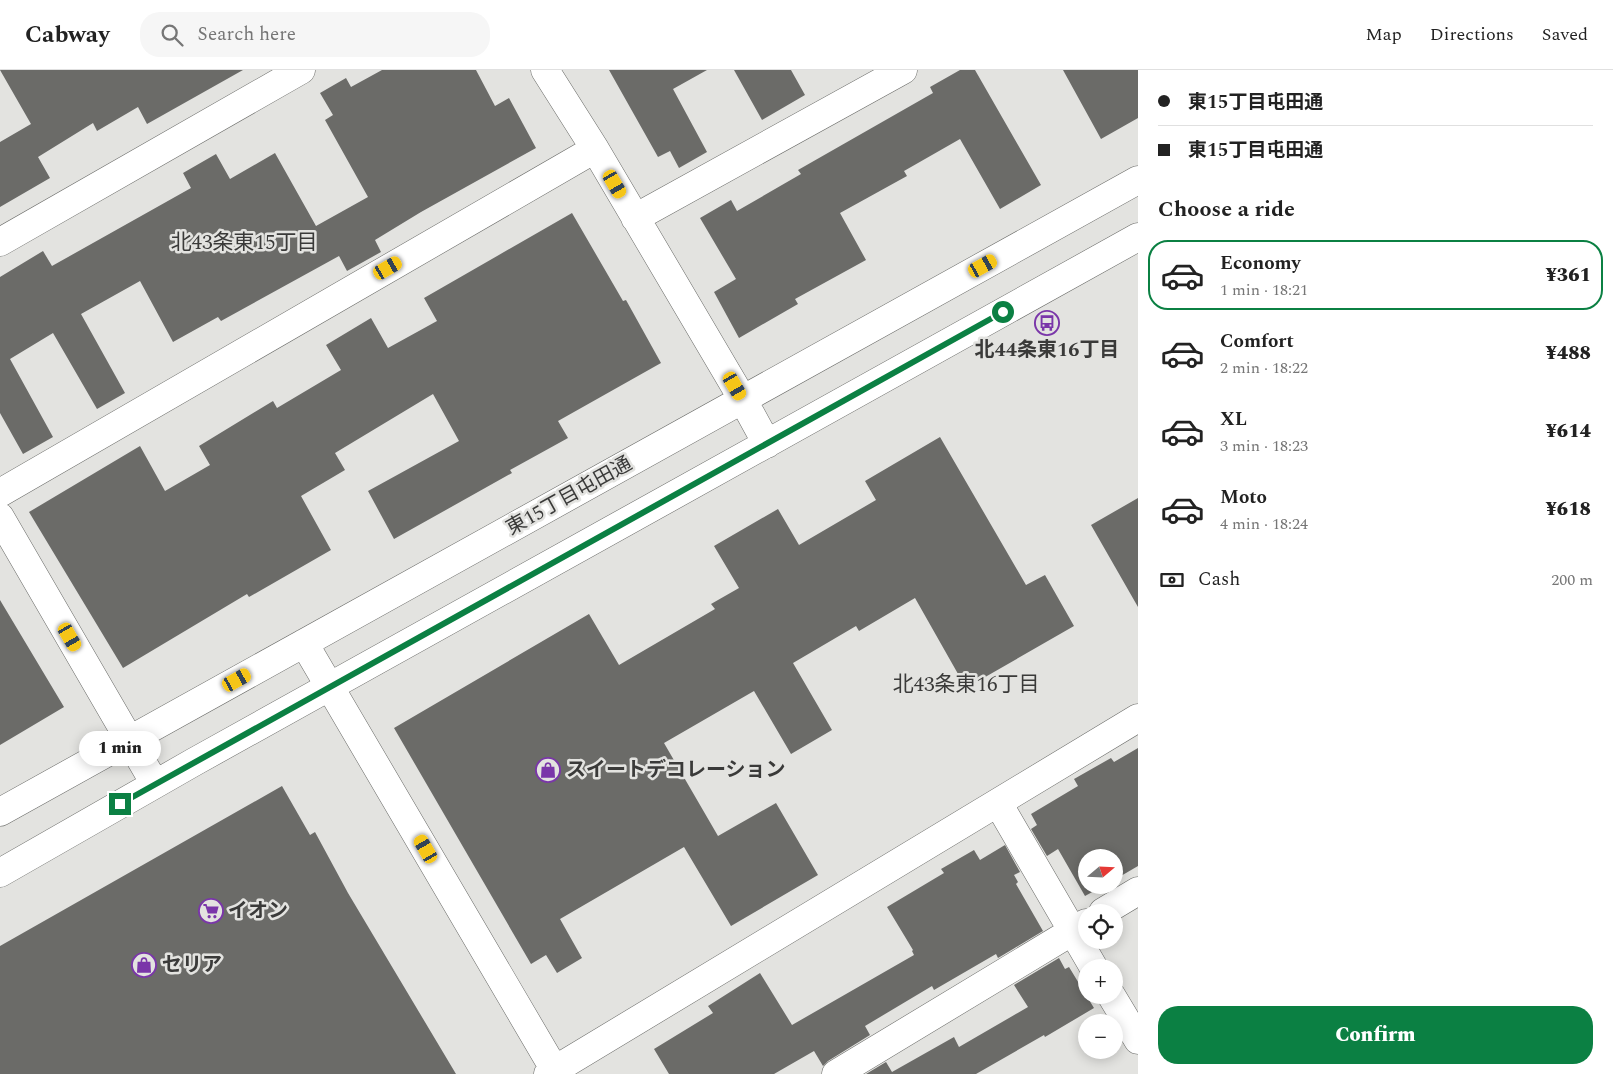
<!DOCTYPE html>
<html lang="en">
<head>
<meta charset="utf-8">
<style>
  :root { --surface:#fff; --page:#f6f6f6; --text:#222; --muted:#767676; --line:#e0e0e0; --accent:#0b8043 }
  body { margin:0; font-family:Spectral,"Noto Sans JP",serif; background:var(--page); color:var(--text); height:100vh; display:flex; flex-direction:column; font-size:19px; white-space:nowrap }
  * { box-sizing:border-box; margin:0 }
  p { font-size:16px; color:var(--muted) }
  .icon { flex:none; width:28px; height:28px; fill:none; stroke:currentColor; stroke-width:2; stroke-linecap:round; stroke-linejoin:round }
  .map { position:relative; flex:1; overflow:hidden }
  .side { display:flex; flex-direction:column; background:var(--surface); width:475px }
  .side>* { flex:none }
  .banner { display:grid; align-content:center; height:110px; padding:0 20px; background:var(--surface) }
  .needle { width:32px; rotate:71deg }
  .controls { position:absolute; left:1078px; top:779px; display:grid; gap:10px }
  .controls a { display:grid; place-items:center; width:45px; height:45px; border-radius:50%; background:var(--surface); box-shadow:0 2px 12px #0003; font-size:25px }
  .end { position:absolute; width:22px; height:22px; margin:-11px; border:6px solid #0b8043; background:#fff; box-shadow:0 0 0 2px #fff }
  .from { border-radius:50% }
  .bubble { position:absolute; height:35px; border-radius:18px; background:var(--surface); box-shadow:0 2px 12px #0003; font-size:16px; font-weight:800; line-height:35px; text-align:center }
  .car { position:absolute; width:15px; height:30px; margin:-15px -8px; border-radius:6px; box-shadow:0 0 4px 1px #0007; background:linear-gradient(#f5c518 24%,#345 0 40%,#f5c518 0 76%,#345 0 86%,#f5c518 0) }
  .banner b { display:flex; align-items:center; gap:18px; height:48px; font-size:19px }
  .banner b+b { border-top:1px solid var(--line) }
  .banner i { width:12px; height:12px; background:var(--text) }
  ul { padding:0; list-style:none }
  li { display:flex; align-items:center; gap:15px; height:70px; margin:0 10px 8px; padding:0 10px; border:2px solid transparent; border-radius:20px }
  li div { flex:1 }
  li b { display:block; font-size:19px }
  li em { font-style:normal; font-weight:800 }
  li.selected { border-color:var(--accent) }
  li>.icon { width:45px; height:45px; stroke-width:1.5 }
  h2 { padding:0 20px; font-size:22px; line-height:60px }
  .pay { display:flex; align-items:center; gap:12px; height:55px; padding:0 20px; font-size:19px }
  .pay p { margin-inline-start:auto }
  .button { display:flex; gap:10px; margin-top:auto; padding:10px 20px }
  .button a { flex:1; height:58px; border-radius:20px; background:var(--accent); color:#fff; font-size:20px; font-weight:800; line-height:58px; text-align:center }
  header { display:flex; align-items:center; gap:30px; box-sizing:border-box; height:70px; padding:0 25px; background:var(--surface); border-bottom:1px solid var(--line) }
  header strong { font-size:24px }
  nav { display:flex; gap:28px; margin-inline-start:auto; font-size:18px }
  .search { width:350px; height:45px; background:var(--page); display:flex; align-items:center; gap:12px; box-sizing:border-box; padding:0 18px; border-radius:20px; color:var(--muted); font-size:19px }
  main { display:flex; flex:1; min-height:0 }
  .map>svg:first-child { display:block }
  .building { fill:#6b6b68 }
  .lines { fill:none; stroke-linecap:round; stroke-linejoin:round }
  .minor-casing { stroke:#696a67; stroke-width:29 }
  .minor { stroke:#fff; stroke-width:28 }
  .route { stroke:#0b8043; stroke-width:6 }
  .labels { text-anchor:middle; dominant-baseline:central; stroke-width:5; stroke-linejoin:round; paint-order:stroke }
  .poi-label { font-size:20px; font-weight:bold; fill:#3a3a39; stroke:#e3e3e0; text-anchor:start }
  .street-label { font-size:20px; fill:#3a3a39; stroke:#e3e3e0 }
  .neighbourhood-label { font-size:21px; fill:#3a3a39; stroke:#e3e3e0 }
</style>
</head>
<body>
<header>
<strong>Cabway</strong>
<div class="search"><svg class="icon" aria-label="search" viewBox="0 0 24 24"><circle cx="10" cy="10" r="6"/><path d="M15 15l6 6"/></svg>Search here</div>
<nav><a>Map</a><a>Directions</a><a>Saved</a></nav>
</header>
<main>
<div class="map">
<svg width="1138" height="1004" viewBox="0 0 1138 1004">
  <rect width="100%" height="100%" fill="#e3e3e0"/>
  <!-- building -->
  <path class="building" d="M0,0H243L147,54L138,37L97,61L93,53L38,87L50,108L0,137V72L31,54Z
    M382,0H476L495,36L509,28L536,78L421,142L375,170L381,182L347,201L339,186L221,251L218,247L173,272L140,211L81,244L125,323L97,339L53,263L10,289L53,367L23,384L0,343V207L43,181L52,196L191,118L183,103L216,84L230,109L275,83L316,156L368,127L325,50L333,45L320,23L346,8L351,17Z
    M609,0H707L673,19L707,82L679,98L670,81L658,87Z
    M734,0H791L805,25L762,50Z
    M960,0H975L1041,115L1000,139L960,69L904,101L907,106L840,143L866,190L795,229L798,234L739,268L714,222L736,209L700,148L731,130L737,141L801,104L798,100L933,23L930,17Z
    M1063,0H1138V48L1101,69Z
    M572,143L623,231L626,230L661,293L558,351L568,368L510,400L512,403L394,469L368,421L459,371L433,324L335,383L345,400L301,426L331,480L249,527L247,524L123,598L29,442L140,376L165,421L210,395L199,376L273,331L277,338L341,300L326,275L371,248L388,278L437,251L424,228Z
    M940,367L1026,515L1045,505L1074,556L966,618L915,528L859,561L856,556L793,593L832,660L791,684L754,621L664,673L718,766L776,733L818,805L731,856L684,777L560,849L582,888L557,903L546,885L531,894L394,658L589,544L619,595L715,539L711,534L739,518L714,476L778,439L799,475L876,430L865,411Z
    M1138,428V537L1091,455Z
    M0,530L64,637L0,675Z
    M1138,678V796L1114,810V788H1086V815H1105L1085,826L1058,779L1047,786L1031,759L1037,755L1031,744L1078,716L1074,709L1111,688L1114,692Z
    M282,716L310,765L315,762L348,823L456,1004H0V876Z
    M1005,775L1020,802L1014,805L1018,812L1016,814L1043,861L998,888L996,884L934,920L932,916L865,956L870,965L828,991L823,996L814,981L774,1004H669L654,979L713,943L708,936L760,903L792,955L914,885L912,881L913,880L887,837L944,803L941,799L974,780L980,790Z
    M1059,888L1065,899L1069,897L1094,938L1045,967L1044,965L976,1004H866L886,992L892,1002L954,967L959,977L1028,937L1014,915Z"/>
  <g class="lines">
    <defs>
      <path id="minor" d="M545,0L595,79L743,330L767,374
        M635,148L903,0
        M0,172L301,0
        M0,423L595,79
        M0,447L155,714
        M304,573L557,1004
        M998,733L1094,898
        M0,742L1138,110
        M0,803L194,692L1138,167
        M1103,842L1138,821
        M1111,925L1138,970
        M548,1004L1138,648
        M836,1004L1086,853"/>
    </defs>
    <!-- minor casing -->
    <use href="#minor" class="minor-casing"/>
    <!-- minor -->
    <use href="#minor" class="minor"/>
  </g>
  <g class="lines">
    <!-- route -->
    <path class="route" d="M120,734L1003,242"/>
  </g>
  <!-- icons -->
  <defs>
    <symbol id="bus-ring" viewBox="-11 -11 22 22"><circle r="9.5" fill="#e3e3e0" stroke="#7a36a9" stroke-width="1.5"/><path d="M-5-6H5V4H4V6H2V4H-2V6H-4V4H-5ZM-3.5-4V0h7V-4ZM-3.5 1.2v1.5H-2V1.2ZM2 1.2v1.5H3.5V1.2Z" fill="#7a36a9"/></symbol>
    <symbol id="shop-ring" viewBox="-11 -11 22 22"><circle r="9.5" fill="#e3e3e0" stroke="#7a36a9" stroke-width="1.5"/><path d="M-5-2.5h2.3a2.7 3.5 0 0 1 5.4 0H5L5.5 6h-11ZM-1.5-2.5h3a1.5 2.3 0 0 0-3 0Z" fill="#7a36a9"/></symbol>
    <symbol id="supermarket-ring" viewBox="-11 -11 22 22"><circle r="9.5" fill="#e3e3e0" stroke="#7a36a9" stroke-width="1.5"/><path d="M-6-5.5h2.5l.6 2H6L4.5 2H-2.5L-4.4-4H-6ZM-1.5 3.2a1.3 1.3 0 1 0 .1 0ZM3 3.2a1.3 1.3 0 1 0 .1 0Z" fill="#7a36a9"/></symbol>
  </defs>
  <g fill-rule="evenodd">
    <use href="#bus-ring" x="1033" y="239" width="28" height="28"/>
    <use href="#shop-ring" x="534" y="686" width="28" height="28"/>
    <use href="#supermarket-ring" x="197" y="827" width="28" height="28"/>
    <use href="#shop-ring" x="130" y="881" width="28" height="28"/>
  </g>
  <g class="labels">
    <!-- poi labels -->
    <g class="poi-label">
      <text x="1047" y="280" text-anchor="middle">北44条東16丁目</text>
      <text x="566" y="700">スイートデコレーション</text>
      <text x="228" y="841">イオン</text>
      <text x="162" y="895">セリア</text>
    </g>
    <!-- street labels -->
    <g class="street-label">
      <text transform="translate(569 426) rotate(-29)">東15丁目屯田通</text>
    </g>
    <!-- neighbourhood labels -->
    <g class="neighbourhood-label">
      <text x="244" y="173">北43条東15丁目</text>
      <text x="966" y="615">北43条東16丁目</text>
    </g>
  </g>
</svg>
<div class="controls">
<a><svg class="needle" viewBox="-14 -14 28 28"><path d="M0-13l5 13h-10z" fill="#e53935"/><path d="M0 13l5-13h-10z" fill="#767676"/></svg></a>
<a><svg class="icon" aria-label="locate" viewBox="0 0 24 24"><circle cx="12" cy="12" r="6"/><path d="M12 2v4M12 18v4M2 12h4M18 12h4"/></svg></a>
<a>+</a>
<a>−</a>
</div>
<i class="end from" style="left:1003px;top:242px"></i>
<i class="end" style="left:120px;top:734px"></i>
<div class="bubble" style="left:79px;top:661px;width:82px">1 min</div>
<i class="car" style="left:615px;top:114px;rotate:150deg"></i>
<i class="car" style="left:983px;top:196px;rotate:61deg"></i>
<i class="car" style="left:388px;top:198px;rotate:60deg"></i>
<i class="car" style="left:735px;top:316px;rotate:150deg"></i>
<i class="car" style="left:70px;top:567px;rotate:150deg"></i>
<i class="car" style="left:237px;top:610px;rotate:61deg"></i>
<i class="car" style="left:426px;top:779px;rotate:330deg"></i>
</div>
<section class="side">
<div class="banner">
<b><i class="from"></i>東15丁目屯田通</b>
<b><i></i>東15丁目屯田通</b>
</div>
<h2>Choose a ride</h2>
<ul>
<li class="selected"><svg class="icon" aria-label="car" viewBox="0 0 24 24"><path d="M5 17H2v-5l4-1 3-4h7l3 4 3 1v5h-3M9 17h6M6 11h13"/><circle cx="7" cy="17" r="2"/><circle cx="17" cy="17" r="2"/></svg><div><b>Economy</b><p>1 min · 18:21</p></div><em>¥361</em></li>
<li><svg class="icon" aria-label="car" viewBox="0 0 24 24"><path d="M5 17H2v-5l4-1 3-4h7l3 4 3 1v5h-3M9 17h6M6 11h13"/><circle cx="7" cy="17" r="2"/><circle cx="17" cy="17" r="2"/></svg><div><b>Comfort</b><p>2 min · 18:22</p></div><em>¥488</em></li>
<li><svg class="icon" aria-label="car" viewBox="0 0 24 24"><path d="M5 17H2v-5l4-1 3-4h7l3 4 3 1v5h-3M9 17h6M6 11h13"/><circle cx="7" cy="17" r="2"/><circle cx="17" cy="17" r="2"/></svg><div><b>XL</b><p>3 min · 18:23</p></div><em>¥614</em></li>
<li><svg class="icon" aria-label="car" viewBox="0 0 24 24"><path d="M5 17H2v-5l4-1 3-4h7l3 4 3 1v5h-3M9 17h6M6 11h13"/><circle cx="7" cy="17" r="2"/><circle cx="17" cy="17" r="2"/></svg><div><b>Moto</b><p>4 min · 18:24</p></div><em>¥618</em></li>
</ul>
<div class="pay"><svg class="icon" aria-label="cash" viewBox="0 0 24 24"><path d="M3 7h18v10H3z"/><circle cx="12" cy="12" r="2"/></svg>Cash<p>200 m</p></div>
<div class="button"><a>Confirm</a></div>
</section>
</main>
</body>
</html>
